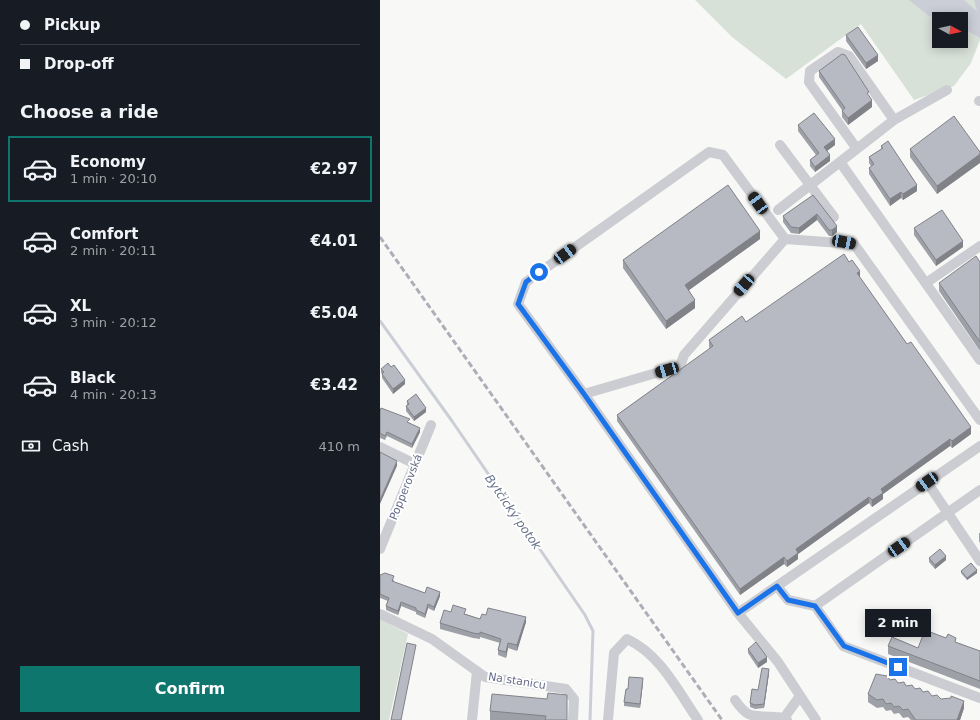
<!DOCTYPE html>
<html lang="en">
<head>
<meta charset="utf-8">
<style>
  :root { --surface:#171b24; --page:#242831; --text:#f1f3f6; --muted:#9ea1a6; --line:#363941; --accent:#0f766e }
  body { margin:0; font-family:"DejaVu Sans",sans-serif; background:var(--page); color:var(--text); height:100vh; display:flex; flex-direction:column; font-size:15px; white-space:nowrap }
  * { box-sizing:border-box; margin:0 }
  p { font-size:13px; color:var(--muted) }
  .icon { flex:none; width:22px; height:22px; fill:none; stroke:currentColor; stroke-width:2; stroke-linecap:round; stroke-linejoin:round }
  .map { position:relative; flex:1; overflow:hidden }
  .sheet { display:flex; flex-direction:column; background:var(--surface); width:380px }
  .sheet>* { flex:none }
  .banner { display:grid; align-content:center; height:88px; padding:0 20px; background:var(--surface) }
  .needle { width:26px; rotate:98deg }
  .fabs { position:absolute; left:552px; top:12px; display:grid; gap:8px }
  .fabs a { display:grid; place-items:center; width:36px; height:36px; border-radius:0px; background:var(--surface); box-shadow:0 2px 10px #0003; font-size:20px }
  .end { position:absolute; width:18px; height:18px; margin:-9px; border:5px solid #1a73e8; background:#fff; box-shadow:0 0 0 2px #fff }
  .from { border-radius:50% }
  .bubble { position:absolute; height:28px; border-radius:0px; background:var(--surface); box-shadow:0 2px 10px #0003; font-size:13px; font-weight:600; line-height:28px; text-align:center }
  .car { position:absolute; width:12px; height:24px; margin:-12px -6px; border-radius:5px; box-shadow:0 0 3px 1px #0007; background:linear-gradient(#222 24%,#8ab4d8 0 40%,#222 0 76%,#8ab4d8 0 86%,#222 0) }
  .banner b { display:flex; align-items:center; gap:14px; height:38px; font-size:15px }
  .banner b+b { border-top:1px solid var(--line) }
  .banner i { width:10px; height:10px; background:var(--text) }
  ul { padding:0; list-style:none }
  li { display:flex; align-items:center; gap:12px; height:66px; margin:0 8px 6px; padding:0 12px; border:2px solid transparent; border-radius:0px }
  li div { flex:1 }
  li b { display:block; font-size:15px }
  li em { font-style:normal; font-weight:600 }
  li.current { border-color:var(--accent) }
  li>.icon { width:36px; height:36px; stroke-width:1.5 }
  h2 { padding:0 20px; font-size:18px; line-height:48px }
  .pay { display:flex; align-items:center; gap:10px; height:44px; padding:0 20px; font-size:15px }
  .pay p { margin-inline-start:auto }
  .cta { display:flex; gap:8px; margin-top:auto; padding:8px 20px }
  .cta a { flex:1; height:46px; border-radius:0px; background:var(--accent); color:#fff; font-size:16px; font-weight:600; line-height:46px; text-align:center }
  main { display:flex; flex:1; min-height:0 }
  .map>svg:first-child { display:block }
  .green { fill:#d7e1d8; fill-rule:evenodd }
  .water { fill:#cbced7 }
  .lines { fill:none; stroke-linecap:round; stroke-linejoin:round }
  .stream { stroke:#cbced7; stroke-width:3 }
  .minor { stroke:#cccdd2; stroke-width:10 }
  .rail { stroke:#adaeb7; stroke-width:3; stroke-dasharray:6 3; stroke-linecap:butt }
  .wall { fill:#9ea0a8 }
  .shaded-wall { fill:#818288 }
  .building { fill:#b8bac3; stroke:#818288 }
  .route { stroke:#1a73e8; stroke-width:5 }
  .labels { text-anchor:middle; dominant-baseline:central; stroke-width:4; stroke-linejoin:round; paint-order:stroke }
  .street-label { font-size:11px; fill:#666b89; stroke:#fff }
  .water-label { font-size:12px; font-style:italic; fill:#68738b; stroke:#fff }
</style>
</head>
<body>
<main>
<section class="sheet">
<div class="banner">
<b><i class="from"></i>Pickup</b>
<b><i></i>Drop-off</b>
</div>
<h2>Choose a ride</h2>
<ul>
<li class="current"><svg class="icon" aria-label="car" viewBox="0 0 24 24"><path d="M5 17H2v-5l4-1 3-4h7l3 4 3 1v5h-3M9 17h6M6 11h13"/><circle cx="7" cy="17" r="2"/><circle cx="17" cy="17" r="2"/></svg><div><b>Economy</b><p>1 min · 20:10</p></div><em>€2.97</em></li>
<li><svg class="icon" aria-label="car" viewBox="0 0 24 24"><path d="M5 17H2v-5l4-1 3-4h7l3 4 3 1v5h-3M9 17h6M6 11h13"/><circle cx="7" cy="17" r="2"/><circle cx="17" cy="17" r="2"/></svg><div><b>Comfort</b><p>2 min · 20:11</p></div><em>€4.01</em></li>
<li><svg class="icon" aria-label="car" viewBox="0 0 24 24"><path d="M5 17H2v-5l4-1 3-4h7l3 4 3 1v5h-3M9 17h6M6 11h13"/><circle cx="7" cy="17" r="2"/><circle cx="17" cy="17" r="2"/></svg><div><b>XL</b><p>3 min · 20:12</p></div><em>€5.04</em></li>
<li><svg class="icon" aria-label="car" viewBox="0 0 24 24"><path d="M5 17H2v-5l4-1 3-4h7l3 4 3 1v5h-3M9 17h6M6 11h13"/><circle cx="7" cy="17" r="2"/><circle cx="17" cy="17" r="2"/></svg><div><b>Black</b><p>4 min · 20:13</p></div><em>€3.42</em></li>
</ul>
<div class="pay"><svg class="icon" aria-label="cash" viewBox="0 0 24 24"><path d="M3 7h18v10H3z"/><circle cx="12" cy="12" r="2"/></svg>Cash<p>410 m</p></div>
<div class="cta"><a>Confirm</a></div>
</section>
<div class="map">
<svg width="600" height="720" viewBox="0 0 600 720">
  <rect width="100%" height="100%" fill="#f8f9f6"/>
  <!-- green -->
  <path class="green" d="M315,0H600V40L591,63L574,86L534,100L481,24L406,79L352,37ZM559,19H581V41H559Z
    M0,619L28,634L9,720H0Z"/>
  <!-- water -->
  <path class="water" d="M529,0H584L597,11L594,0H600V38L581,27V19H568L553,12L550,17Z"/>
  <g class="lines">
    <!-- stream -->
    <path class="stream" d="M0,321L72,421L205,615L213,631L210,720"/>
    <!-- minor -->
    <path class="minor" d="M599,101H600
      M400,145L454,217
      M477,149L429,82L430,71L458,52L469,56L514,120
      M460,162L600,360
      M398,210L514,120L567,90
      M405,239L343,155L329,152L146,282L138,304L204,394L358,613L398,662L436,720
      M546,283L600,246
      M204,394L300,366L304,355L405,239L474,244L600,420
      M0,447L35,464
      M547,482L600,561
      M0,549L51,425
      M397,586L408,600L435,606L600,490
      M435,606L463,646L600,698
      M358,613L600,446
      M0,614L52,639L105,677L186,689L194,699L193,720
      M355,700C369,720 372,715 395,717C399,717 403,717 407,720
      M404,718L420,696
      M92,720L97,671
      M228,720L234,653L247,639C280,654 298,691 318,720"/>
    <!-- rail -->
    <path class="rail" d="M0,237L342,720"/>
  </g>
  <!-- wall -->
  <path class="wall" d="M466,35L498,61L486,69L466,41Z
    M439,71L489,96L492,107L468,125L462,117V110L439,77Z
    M418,125L455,145L447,151L450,161L435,172L430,166V160L436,155L418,131Z
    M501,146L537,191L523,200L521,198L510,206L489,174V168L491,166L489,163V157L501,149Z
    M530,149L600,152L557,194L530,157Z
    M433,195L457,232L452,236H449L437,220L419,234L411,233L403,222V216Z
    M534,228L583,247L556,266L534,235Z
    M380,239L309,290L315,308L286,329L243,268V260Z
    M600,262V351L559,291V283Z
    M480,278L591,434L572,448L570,446L503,494V499L492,507L489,503L418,554V559L407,567L404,564L360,595L237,421V415L330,349L329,347V340L366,322Z
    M11,367L25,384L13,394L2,378V374L1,373V369Z
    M27,401L46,412L34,421L26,411V406H27Z
    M0,411L30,423L40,432L32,448L7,436L5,440L0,438Z
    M599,533H600V543L599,541Z
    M549,558L566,560L555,569L549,562Z
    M581,571L597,573L587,580L581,573Z
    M0,575L14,580L13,582L45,593L60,596L54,611L48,608L45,618L36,614V612L21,606L18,615L6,610V606L8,601L0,598Z
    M71,612L86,614L100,619L106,615L146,622L137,651L128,648L126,658L118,655V650L120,643L100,637V639L93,638L60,629V623Z
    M576,642L600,651V689L508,654V646L538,648Z
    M368,649L387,662L378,668L368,653Z
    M389,673L384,708L375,709L370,707V703Z
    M510,680L584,708L580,720H531L528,717L523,718L519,713L514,714L511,710L506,711L503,707L497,708L488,702V694Z
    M263,682L260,708L244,706V702Z
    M167,699L187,720H110V711Z"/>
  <!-- shaded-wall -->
  <path class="shaded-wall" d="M498,55V61L486,69V63Z
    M492,100V107L468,125V118Z
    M455,139V145L444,153V147Z
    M600,154V163L557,194V186Z
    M450,155V161L435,172V167Z
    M537,185V191L523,200V194Z
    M521,192V198L510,206V199Z
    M437,214V220L419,234V228Z
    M457,226V232L452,236V230Z
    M380,231V239L305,293V285Z
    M583,241V247L556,266V260Z
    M480,271V278L477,273Z
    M315,300V308L286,329V321Z
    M25,380V384L13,394V389Z
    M46,408V412L34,421V417Z
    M591,427V434L572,448V441Z
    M40,428V432L32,448V444Z
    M570,439V446L503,494V499L492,507V500L501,489Z
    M17,461V466L0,504V500Z
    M489,497V503L418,554V559L407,567V561L416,549Z
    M566,556V560L555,569V565Z
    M404,557V564L360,595V589Z
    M597,570V573L587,580V578Z
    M60,592V596L54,611V607Z
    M21,602V606L18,615V611Z
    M48,604V608L45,618V614Z
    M146,617V622L137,651V645Z
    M128,643V648L126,658V652Z
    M387,657V662L378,668V663Z
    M389,669V673L384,708V704Z
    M263,678V682L260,708V704Z
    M584,701V708L580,720H577Z"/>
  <!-- building -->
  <path class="building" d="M478,27L498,55L486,63L466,35Z
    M462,54L465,55L489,92L487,93L492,100L468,118L462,111L465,108L439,71Z
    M434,113L455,139L444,147L450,155L435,167L430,160L439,153L418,125Z
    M574,116L600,152V154L557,186L530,149Z
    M508,141L537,185L523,194L521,192L510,199L489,168L494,164L489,157L503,148L501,146Z
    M348,185L380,231L305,285L315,300L286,321L243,260Z
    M433,195L457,226L452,230H449L437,214L419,228L411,227L403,216Z
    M562,210L583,241L556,260L534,228Z
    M464,254L469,262L472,260L480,271L477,273L527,344L531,342L591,427L572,441L570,439L501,489L503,493L492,500L489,497L416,549L418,553L407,561L404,557L360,589L237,415L333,346L329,340L362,316L366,322Z
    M596,256L600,262V342L559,283Z
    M8,363L11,367L14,365L25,380L13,389L2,374L4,372L1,369Z
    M36,394L46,408L34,417L26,406L29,404L27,401Z
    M1,408L30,419L27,422L40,428L32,444L7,432L5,436L0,433V411Z
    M0,452L17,461L0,500Z
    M560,549L566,556L555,565L549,558Z
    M591,563L597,570L587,578L581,571Z
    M5,573L14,576L12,581L45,593L47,587L60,592L54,607L48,604L45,614L36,610V608L21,602L18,611L6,606L9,598L0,594V575Z
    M73,605L86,609L84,614L100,619L102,614L106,615L108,608L146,617L137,645L128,643L126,652L118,650L121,639L100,632V634L93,633L60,623L64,610L71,612Z
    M545,630L566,638L568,634L576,638L575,642L600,651V681L508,646L512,637L538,648Z
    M376,642L387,657L378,663L368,649Z
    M27,643L36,645L21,720H11Z
    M382,668L389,669L384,704L375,705L370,703L372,689L378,690Z
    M496,674L507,676L510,680L515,679L518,683L524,682L526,686L532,685L535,689L540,688L543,692L548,691L552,696L557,695L561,699L571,698V696L584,701L577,720H535V719L528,709L523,710L519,706L514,707L511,703L506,704L503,699L497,700L488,694Z
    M249,677L263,678L260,704L244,702L246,689H248Z
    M168,693L187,695V720H165L166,716L110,711L112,694L167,699Z"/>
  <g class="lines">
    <!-- route -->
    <path class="route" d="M159,272L146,282L138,304L204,394L358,613L397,586L408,600L435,606L464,646L518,667"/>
  </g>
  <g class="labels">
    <!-- street labels -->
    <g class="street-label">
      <text transform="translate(26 487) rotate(-68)">Popperovská</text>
      <text transform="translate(137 681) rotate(9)">Na stanicu</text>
    </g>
    <!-- water labels -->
    <g class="water-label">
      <text transform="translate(133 512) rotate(55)">Bytčický potok</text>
    </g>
  </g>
</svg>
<div class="fabs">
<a><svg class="needle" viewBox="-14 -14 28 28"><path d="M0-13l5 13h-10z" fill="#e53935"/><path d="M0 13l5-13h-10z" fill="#9ea1a6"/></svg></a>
</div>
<i class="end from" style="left:159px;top:272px"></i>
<i class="end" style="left:518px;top:667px"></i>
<div class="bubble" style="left:485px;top:609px;width:66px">2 min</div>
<i class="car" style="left:378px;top:203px;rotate:324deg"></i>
<i class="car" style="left:464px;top:242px;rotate:101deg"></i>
<i class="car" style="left:185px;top:254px;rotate:54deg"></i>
<i class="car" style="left:364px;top:285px;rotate:221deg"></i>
<i class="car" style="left:287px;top:370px;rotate:254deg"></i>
<i class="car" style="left:547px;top:482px;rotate:235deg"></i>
<i class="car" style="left:519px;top:547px;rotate:55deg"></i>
</div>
</main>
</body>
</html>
